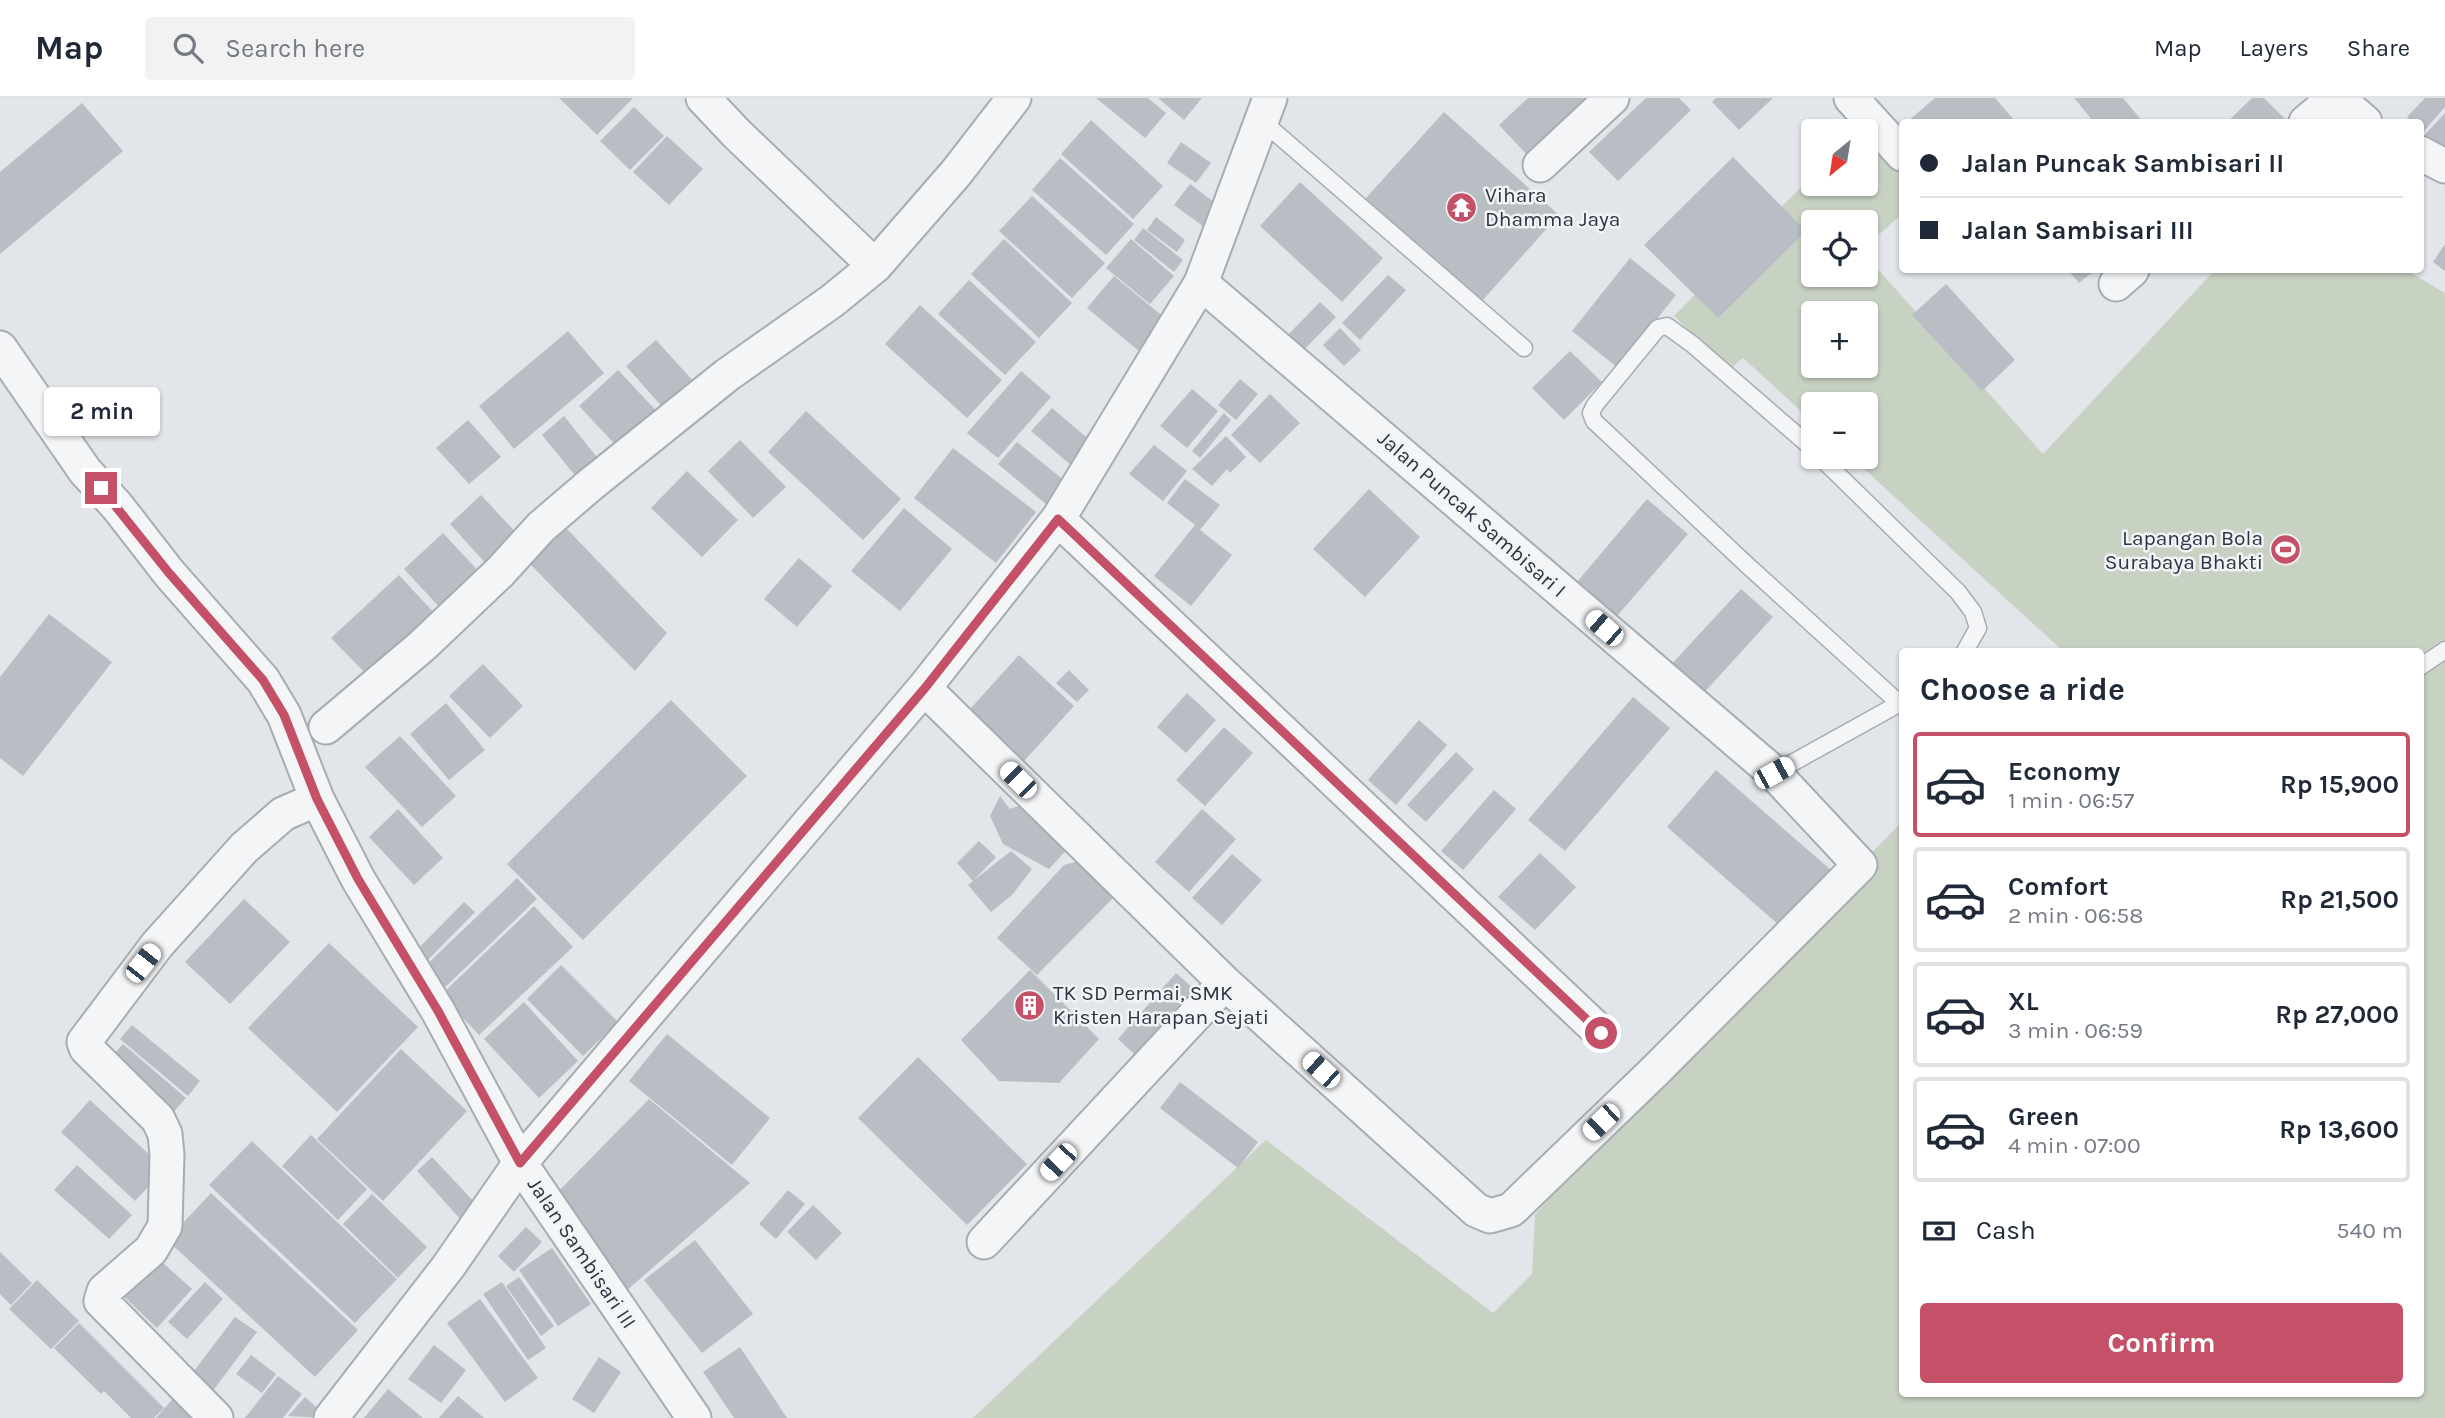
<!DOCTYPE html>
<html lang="en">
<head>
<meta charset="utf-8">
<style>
  :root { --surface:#fff; --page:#f2f2f3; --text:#1f2937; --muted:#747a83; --line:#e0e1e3; --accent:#c45168 }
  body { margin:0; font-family:Karla,sans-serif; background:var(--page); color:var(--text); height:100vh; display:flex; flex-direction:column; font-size:26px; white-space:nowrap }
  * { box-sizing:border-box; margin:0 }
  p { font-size:23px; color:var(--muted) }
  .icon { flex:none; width:38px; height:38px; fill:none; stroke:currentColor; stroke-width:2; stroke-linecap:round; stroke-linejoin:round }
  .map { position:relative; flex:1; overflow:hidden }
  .details { position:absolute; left:1899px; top:550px; width:525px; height:749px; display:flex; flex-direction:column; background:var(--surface); border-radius:7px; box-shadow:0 2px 5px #0004 }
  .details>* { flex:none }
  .top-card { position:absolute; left:1899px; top:21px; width:525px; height:154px; border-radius:7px; box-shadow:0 2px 5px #0004; display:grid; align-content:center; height:154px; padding:0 21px; background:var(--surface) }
  .needle { width:46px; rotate:210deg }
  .tools { position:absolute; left:1801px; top:21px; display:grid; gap:14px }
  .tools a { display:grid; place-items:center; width:77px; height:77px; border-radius:7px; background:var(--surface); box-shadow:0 2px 5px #0004; font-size:35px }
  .end { position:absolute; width:32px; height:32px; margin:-16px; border:9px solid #c45168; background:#fff; box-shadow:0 0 0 4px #fff }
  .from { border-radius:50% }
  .bubble { position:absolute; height:49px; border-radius:7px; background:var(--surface); box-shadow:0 2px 5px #0004; font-size:23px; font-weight:700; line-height:49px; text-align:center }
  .car { position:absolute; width:21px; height:42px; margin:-21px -10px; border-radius:9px; box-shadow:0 0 5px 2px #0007; background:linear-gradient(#fff 24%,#345 0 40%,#fff 0 76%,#345 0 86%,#fff 0) }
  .top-card b { display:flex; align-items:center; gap:24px; height:66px; font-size:26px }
  .top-card b+b { border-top:2px solid var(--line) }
  .top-card i { width:18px; height:18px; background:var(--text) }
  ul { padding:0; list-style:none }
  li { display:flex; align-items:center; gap:21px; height:105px; margin:0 14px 10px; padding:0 7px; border:4px solid var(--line); border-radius:7px }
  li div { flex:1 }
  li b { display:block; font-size:26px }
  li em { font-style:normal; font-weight:700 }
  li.on { border-color:var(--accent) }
  li>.icon { width:63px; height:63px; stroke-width:1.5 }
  h2 { padding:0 21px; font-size:32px; line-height:84px }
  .pay { display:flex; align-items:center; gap:18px; height:77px; padding:0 21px; font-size:26px }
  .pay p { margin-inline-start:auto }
  .cta { display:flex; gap:14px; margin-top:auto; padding:14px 21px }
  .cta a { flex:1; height:80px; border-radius:7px; background:var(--accent); color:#fff; font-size:28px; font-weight:700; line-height:80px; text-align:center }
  header { display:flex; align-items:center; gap:42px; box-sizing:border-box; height:98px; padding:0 35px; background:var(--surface); border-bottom:2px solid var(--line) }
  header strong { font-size:33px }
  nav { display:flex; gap:38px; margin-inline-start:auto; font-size:24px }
  .search { width:490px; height:63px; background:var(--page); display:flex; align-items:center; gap:18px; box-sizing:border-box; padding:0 24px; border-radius:7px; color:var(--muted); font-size:26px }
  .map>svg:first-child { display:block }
  .green { fill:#c8d2c3; fill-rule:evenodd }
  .building { fill:#b9bec5 }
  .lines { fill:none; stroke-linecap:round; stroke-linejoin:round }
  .service-casing { stroke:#a7acb3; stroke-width:19 }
  .minor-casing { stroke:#a7acb3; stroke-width:37 }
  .service { stroke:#f4f5f7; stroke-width:16 }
  .minor { stroke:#f4f5f7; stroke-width:33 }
  .route { stroke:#c45168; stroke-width:9 }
  .labels { text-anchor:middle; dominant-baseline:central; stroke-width:5; stroke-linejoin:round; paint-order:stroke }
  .poi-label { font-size:21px; fill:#2b343f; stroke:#f1f4f6; text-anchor:start }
  .street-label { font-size:21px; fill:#2b343f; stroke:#f1f4f6 }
</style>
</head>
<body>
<header>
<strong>Map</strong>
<div class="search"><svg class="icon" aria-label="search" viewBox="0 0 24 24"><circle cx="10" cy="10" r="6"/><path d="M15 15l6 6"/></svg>Search here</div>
<nav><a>Map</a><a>Layers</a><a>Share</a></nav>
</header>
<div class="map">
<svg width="2445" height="1320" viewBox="0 0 2445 1320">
  <rect width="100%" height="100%" fill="#e2e5e9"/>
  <!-- green -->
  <path class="green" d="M1865,24L1902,67V116L1866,148V124H1813V177H1866V158L2043,356L2215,172H2406L2445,195V1320H973L1266,1042L1493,1215L1532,1176L1535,1117L1668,961L1902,724V1295H2420V553H2063L1851,359H1866V306H1813V324L1743,260L1729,272L1674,218L1813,77V86H1866V33H1856ZM1813,215H1866V268H1813Z"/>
  <!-- building -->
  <path class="building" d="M559,0H633L597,37Z
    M1096,0H1148L1166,15L1145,40Z
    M1158,0H1202L1184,22Z
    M1528,0H1595L1530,60L1499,27Z
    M1646,0H1679L1691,12L1618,83L1589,54Z
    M1716,0H1773L1739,32L1712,4Z
    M1935,0H1995L2016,24H1907Z
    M2074,0H2123L2143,24H2094Z
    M2252,0H2264L2288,24H2227Z
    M2425,0H2445V9L2423,34L2420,24H2413L2407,19Z
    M82,5L123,53L0,156V74Z
    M634,9L664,38L630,72L600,43Z
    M1444,14L1559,117L1481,204L1365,101Z
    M2445,15V50L2421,41Z
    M1091,22L1163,88L1133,121L1061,56Z
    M667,38L703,71L669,107L633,74Z
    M1181,44L1211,65L1196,85L1167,65Z
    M1733,59L1806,133L1718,220L1644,147Z
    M1060,60L1134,126L1106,157L1032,92Z
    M1300,84L1383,160L1342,204L1260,128Z
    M1190,86L1222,110L1207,131L1174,107Z
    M1032,98L1105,165L1072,200L999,133Z
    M1156,119L1185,142L1177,154L1147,132Z
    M1143,130L1183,162L1174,174L1134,142Z
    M1004,141L1072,205L1039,240L971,176Z
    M1131,141L1174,178L1150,206L1106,170Z
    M2445,146V173L2433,164Z
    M1630,160L1676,197L1618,270L1572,233Z
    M2068,172H2095L2079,185Z
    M1388,177L1406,192L1360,242L1342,225Z
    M1114,178L1172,226L1145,258L1087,210Z
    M969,182L1036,244L1005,277L938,216Z
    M1946,186L2015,262L1982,293L1912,217Z
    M1320,204L1336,219L1296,260L1280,245Z
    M920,207L1002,282L967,320L885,246Z
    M1340,230L1361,252L1344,268L1323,247Z
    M568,233L604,275L514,351L479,308Z
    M656,242L695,285L665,312L626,268Z
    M1570,253L1602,284L1564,322L1532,290Z
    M618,272L663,320L625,357L579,308Z
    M1021,273L1051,299L998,360L967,335Z
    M1240,281L1258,296L1236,322L1218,307Z
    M1192,291L1218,313L1187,350L1160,328Z
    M1270,296L1300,325L1260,365L1231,337Z
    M1052,310L1092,344L1072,368L1031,333Z
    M806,313L901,401L863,442L768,354Z
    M1224,315L1231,322L1200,360L1192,353Z
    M564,318L600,363L578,381L542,337Z
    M468,322L501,359L469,386L436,350Z
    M1226,338L1246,359L1230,375L1227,371L1212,388L1192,371Z
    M740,342L786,389L753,420L708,373Z
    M1017,344L1066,384L1047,407L998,366Z
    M1154,347L1187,373L1163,403L1129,376Z
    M953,350L1036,414L996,465L914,400Z
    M687,373L738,422L702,459L651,410Z
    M1185,381L1220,407L1200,432L1232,457L1191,508L1154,478L1195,427L1167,405Z
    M1369,391L1420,439L1365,499L1313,451Z
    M481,397L520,439L488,468L450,426Z
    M1647,401L1688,436L1617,518L1577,484Z
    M904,410L952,451L900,513L851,473Z
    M566,430L667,535L635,573L528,464Z
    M443,435L482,477L443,513L404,471Z
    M799,460L832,488L797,529L764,501Z
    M399,477L436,517L369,579L331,540Z
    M1741,491L1773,519L1701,598L1669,569Z
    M49,516L112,564L23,678L0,660V579Z
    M1019,557L1074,608L1016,672L961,621Z
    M483,566L523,608L490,640L449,598Z
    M1069,572L1089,592L1077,604L1056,585Z
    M1187,595L1216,622L1186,655L1157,629Z
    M1633,599L1670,630L1565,753L1528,722Z
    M671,602L747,678L583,842L507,766Z
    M446,605L485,652L449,682L410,636Z
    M1419,622L1447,647L1396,707L1368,682Z
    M1224,629L1253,655L1205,708L1176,682Z
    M400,638L456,698L422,729L365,669Z
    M1456,654L1474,671L1426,724L1407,707Z
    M1716,672L1831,772L1781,829L1667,729Z
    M1494,692L1516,711L1463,772L1441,753Z
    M1000,698L1010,711L1022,707L1069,749L1049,771L1003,746L990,718Z
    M398,711L443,760L414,787L369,739Z
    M1202,711L1236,741L1189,794L1155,764Z
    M979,743L996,759L973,783L957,765Z
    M1011,753L1032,771L1012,797L991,814L968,787Z
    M1540,755L1576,789L1535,832L1498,799Z
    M1232,756L1262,782L1222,827L1192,800Z
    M1083,762L1117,796L1037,877L997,840L1064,767Z
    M517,780L537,801L440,894L419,874Z
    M244,801L290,844L230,906L185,864Z
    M464,804L475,814L418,872L408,861Z
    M534,808L573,849L479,937L441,897Z
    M329,845L418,929L337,1014L248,930Z
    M561,867L618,924L583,958L527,901Z
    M1030,872L1099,941L1059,985L999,983L961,942Z
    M1176,875L1203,899L1143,964L1118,941Z
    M524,904L578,963L539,1000L484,941Z
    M132,927L200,983L188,998L120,941Z
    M667,936L770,1020L732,1067L629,983Z
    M123,946L186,1000L169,1019L105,966Z
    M401,951L467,1013L383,1103L317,1041Z
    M918,959L1027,1066L967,1127L858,1020Z
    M1180,984L1258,1044L1238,1070L1160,1010Z
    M649,1001L750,1085L626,1193L553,1099Z
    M90,1002L165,1071L135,1103L61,1034Z
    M311,1037L367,1091L338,1122L282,1068Z
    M252,1043L397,1181L355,1225L209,1087Z
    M432,1059L480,1110L463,1124L417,1073Z
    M77,1067L132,1117L109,1141L54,1092Z
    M788,1092L805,1106L776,1141L759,1126Z
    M211,1095L358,1232L315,1279L167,1142Z
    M372,1096L427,1149L398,1180L343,1126Z
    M813,1107L842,1135L816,1162L787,1134Z
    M526,1129L542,1144L514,1174L498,1158Z
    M695,1142L753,1216L702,1255L644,1182Z
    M552,1150L591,1206L558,1228L519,1172Z
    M0,1154L32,1185L11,1207L0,1196Z
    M153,1156L192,1191L157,1230L119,1194Z
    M519,1179L554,1228L541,1238L506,1188Z
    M37,1182L79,1223L51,1251L9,1211Z
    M205,1184L223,1201L187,1241L168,1224Z
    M502,1184L546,1250L528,1262L483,1196Z
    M480,1201L538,1280L505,1304L447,1225Z
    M235,1219L257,1234L209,1298L187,1282Z
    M79,1225L164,1310L154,1320H131L104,1293L101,1296L54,1250Z
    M434,1247L466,1272L441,1305L408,1281Z
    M740,1249L787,1320H734L703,1274Z
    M251,1257L276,1276L262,1295L236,1276Z
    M599,1259L621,1274L594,1315L572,1301Z
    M278,1278L302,1296L283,1320H245Z
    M388,1291L423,1320H364Z
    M177,1296L204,1320H156Z
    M458,1298L484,1320H439Z
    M305,1299L325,1317L322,1320L288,1318Z"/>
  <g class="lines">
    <defs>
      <path id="service" d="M1262,23L1524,250
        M1813,351L1692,246L1667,228L1658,230L1595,307L1591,315L1594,323L1746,466L1900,606
        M1820,359L1958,494L1973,514L1978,530L1965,553
        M2420,569L2445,552
        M1774,675L1902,604"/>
      <path id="minor" d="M703,0L737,36L875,168
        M1851,0L1902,56
        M2337,0L2365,24
        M2306,24L2335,0
        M2420,55L2445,68
        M1540,67L1612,0
        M2116,186L2132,172
        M0,250L85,373L117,408L169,475L263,582L284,617L317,701L358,781L438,913L520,1065L694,1320
        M1058,421L1601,935
        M924,590L1225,885L1476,1112L1490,1118L1511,1112L1656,972L1860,767L1774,675L1201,185
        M326,629L422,548L500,474L541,429L590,387L727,277L832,203L875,168L956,75L1014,0
        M984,1144L1225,885
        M216,1320L101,1203L104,1193L151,1152L165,1128L167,1057L165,1036L158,1021L86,950L84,944L157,847L244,750L283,716L317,701
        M331,1320L448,1169L520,1065L924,590L1058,421L1201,185L1270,0"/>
    </defs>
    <!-- service casing -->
    <use href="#service" class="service-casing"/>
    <!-- minor casing -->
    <use href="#minor" class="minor-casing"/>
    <!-- service -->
    <use href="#service" class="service"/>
    <!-- minor -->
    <use href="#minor" class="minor"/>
  </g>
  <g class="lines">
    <!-- route -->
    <path class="route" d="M101,390L169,475L263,582L284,617L317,701L358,781L438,913L520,1065L925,590L1058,421L1601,935"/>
  </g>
  <!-- icons -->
  <defs>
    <symbol id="temple-disc" viewBox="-11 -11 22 22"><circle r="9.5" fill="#c45168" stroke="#f1f4f6"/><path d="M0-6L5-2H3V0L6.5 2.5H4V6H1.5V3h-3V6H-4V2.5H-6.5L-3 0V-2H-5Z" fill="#fff"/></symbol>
    <symbol id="stadium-disc" viewBox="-11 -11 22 22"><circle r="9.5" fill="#c45168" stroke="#f1f4f6"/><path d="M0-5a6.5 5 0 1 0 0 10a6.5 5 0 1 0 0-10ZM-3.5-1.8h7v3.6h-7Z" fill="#fff"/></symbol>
    <symbol id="building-disc" viewBox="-11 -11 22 22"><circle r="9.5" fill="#c45168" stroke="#f1f4f6"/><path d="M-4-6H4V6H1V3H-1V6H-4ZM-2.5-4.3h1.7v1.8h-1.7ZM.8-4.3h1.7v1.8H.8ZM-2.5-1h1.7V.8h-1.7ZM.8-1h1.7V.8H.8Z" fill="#fff"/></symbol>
  </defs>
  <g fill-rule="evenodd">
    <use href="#temple-disc" x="1444" y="92" width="35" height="35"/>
    <use href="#stadium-disc" x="2268" y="434" width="35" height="35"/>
    <use href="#building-disc" x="1012" y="890" width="35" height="35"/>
  </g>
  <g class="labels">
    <!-- poi labels -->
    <g class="poi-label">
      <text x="1485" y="97">Vihara<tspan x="1485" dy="24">Dhamma Jaya</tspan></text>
      <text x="2263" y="440" text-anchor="end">Lapangan Bola<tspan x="2263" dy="24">Surabaya Bhakti</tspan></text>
      <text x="1053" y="895">TK SD Permai, SMK<tspan x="1053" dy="24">Kristen Harapan Sejati</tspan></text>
    </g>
    <!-- street labels -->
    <g class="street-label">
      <text transform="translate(1472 416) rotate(41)">Jalan Puncak Sambisari I</text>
      <text transform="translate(582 1155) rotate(56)">Jalan Sambisari III</text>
    </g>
  </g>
</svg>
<div class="tools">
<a><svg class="needle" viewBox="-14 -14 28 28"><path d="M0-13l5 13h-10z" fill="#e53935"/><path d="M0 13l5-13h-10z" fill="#747a83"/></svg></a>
<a><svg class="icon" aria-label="locate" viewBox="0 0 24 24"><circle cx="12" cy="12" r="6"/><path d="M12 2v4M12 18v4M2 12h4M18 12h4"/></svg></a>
<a>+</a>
<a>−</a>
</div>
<i class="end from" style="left:1601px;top:935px"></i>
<i class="end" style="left:101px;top:390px"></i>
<div class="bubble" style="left:44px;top:289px;width:116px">2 min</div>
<i class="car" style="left:1604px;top:530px;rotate:311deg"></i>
<i class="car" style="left:1774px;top:675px;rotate:61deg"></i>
<i class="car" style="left:1018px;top:682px;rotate:315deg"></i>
<i class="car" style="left:143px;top:865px;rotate:38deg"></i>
<i class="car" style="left:1321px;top:972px;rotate:312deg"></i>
<i class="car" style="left:1601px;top:1024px;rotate:226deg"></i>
<i class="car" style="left:1058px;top:1064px;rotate:223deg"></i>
<div class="top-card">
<b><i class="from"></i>Jalan Puncak Sambisari II</b>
<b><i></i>Jalan Sambisari III</b>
</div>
<section class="details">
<h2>Choose a ride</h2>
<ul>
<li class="on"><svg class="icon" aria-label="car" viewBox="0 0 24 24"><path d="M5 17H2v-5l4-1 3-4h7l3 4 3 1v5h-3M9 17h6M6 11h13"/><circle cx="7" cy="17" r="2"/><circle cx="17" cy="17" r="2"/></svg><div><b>Economy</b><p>1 min · 06:57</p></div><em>Rp 15,900</em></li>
<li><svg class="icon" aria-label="car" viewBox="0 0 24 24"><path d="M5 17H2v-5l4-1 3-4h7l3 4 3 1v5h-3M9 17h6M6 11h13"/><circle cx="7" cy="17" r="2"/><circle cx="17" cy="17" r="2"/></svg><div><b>Comfort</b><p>2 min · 06:58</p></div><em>Rp 21,500</em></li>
<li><svg class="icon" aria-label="car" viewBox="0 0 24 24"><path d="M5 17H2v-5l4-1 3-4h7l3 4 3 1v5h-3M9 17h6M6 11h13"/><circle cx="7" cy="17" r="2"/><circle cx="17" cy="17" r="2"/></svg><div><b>XL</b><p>3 min · 06:59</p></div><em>Rp 27,000</em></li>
<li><svg class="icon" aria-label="car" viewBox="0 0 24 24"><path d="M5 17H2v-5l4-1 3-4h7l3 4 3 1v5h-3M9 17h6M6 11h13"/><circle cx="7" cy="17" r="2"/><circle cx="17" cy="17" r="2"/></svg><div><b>Green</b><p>4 min · 07:00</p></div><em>Rp 13,600</em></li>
</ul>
<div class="pay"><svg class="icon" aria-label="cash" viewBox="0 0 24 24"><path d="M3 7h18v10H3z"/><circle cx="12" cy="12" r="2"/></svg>Cash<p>540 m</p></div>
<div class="cta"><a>Confirm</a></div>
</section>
</div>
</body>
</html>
